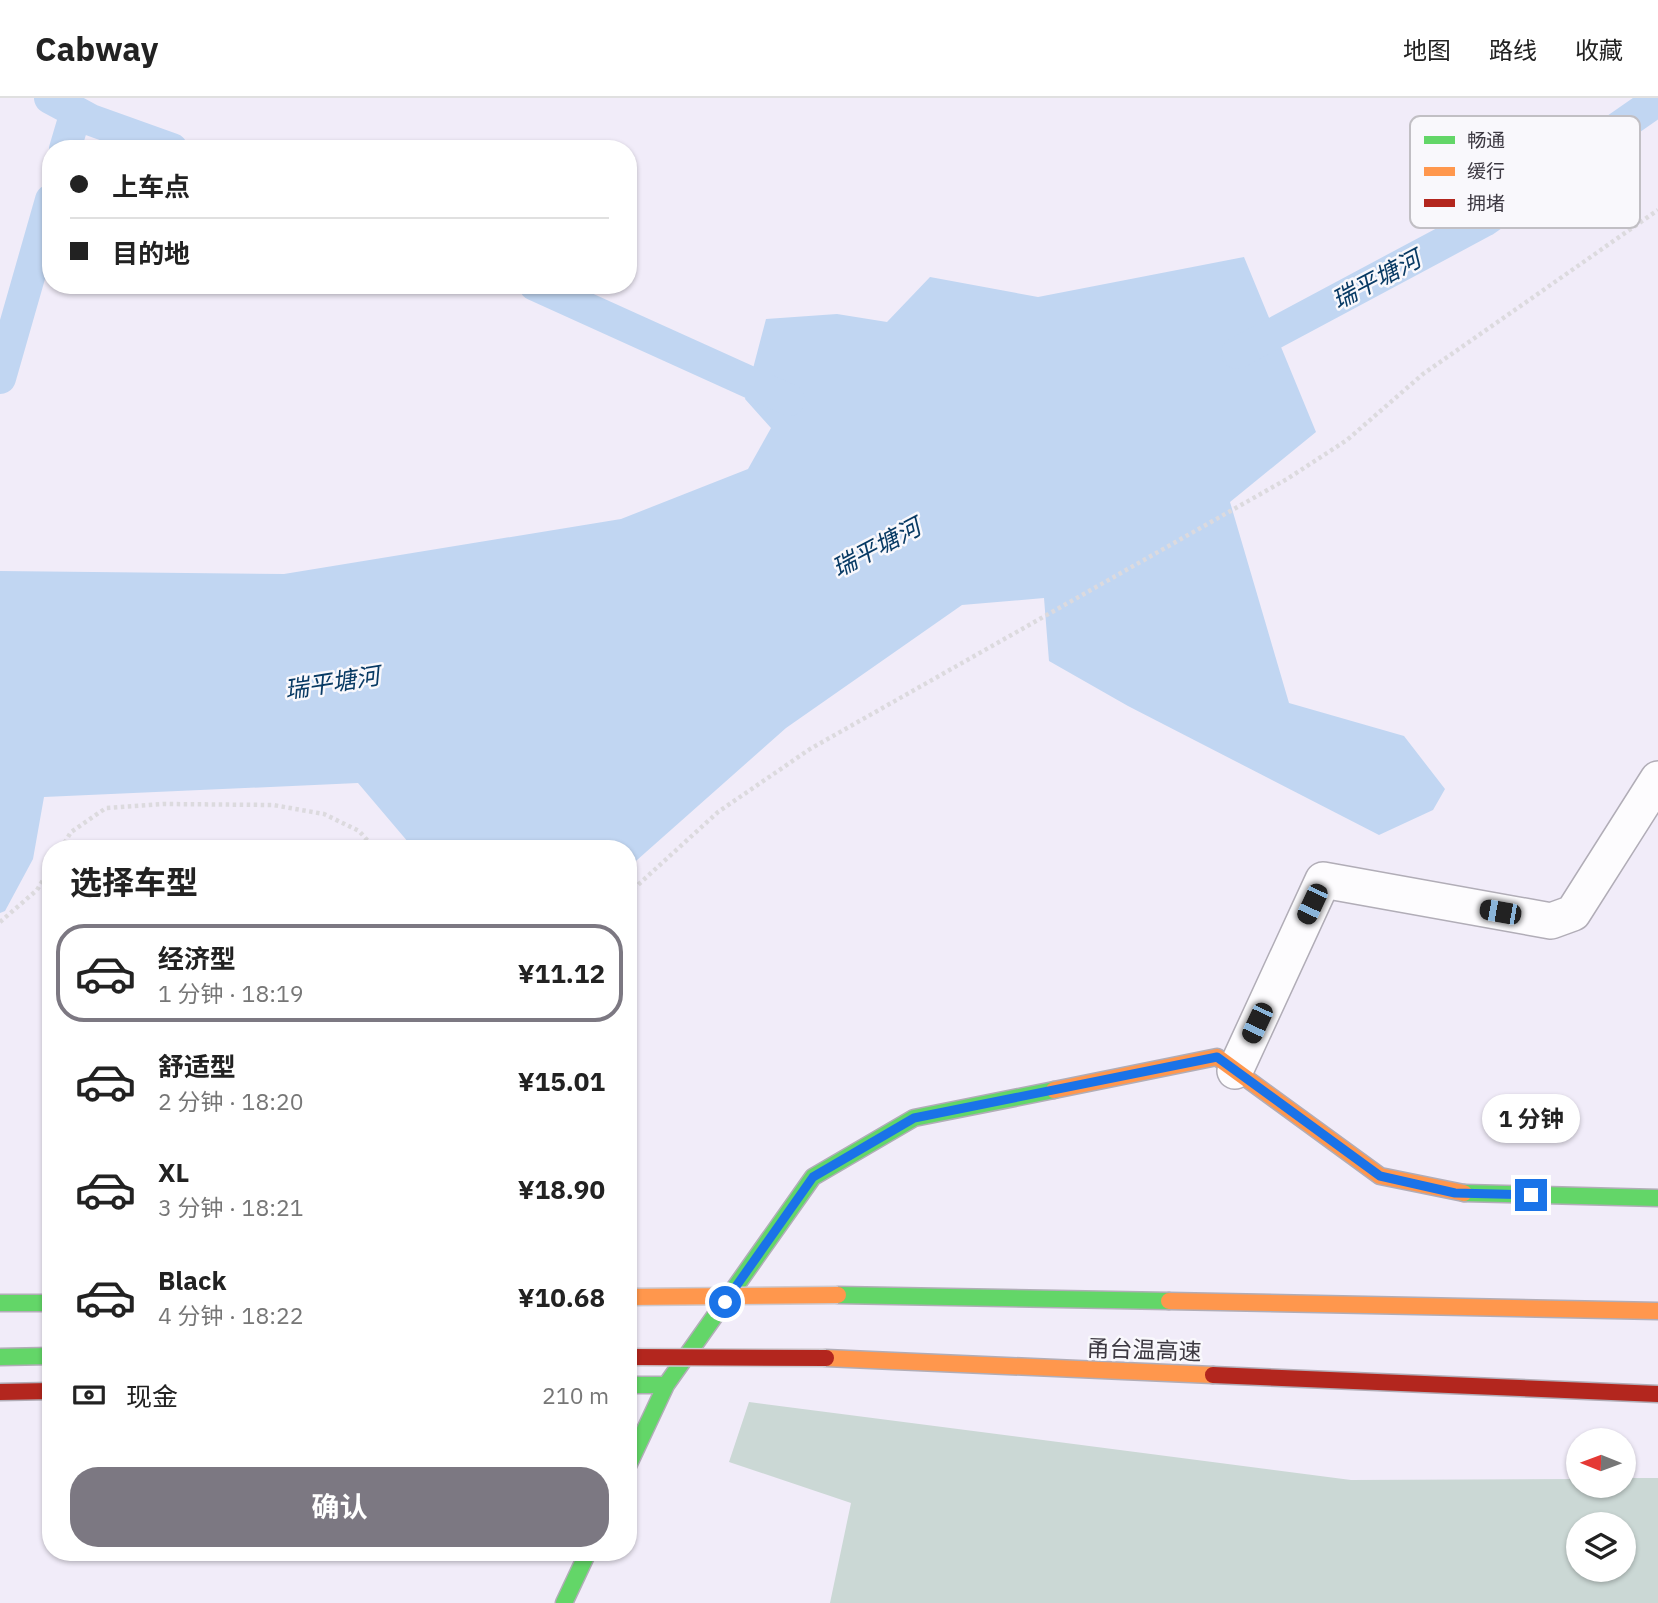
<!DOCTYPE html>
<html lang="zh">
<head>
<meta charset="utf-8">
<style>
  :root { --surface:#fff; --page:#f6f6f6; --text:#222; --muted:#767676; --line:#e0e0e0; --accent:#7c7882 }
  body { margin:0; font-family:"IBM Plex Sans","Noto Sans SC",sans-serif; background:var(--page); color:var(--text); height:100vh; display:flex; flex-direction:column; font-size:26px; white-space:nowrap }
  * { box-sizing:border-box; margin:0 }
  p { font-size:23px; color:var(--muted) }
  .icon { flex:none; width:38px; height:38px; fill:none; stroke:currentColor; stroke-width:2; stroke-linecap:round; stroke-linejoin:round }
  .map { position:relative; flex:1; overflow:hidden }
  .details { position:absolute; left:42px; top:742px; width:595px; height:721px; display:flex; flex-direction:column; background:var(--surface); border-radius:28px; box-shadow:0 2px 5px #0004 }
  .details>* { flex:none }
  .hud { position:absolute; left:42px; top:42px; width:595px; height:154px; border-radius:28px; box-shadow:0 2px 5px #0004; display:grid; align-content:center; height:154px; padding:0 28px; background:var(--surface) }
  .needle { width:46px; rotate:271deg }
  .tools { position:absolute; left:1566px; top:1330px; display:grid; gap:14px }
  .tools a { display:grid; place-items:center; width:70px; height:70px; border-radius:50%; background:var(--surface); box-shadow:0 2px 5px #0004; font-size:35px }
  .end { position:absolute; width:32px; height:32px; margin:-16px; border:9px solid #1a73e8; background:#fff; box-shadow:0 0 0 4px #fff }
  .from { border-radius:50% }
  .bubble { position:absolute; height:49px; border-radius:24px; background:var(--surface); box-shadow:0 2px 5px #0004; font-size:23px; font-weight:700; line-height:49px; text-align:center }
  .car { position:absolute; width:21px; height:42px; margin:-21px -10px; border-radius:9px; box-shadow:0 0 5px 2px #0007; background:linear-gradient(#222 24%,#8ab4d8 0 40%,#222 0 76%,#8ab4d8 0 86%,#222 0) }
  .hud b { display:flex; align-items:center; gap:24px; height:66px; font-size:26px }
  .hud b+b { border-top:2px solid var(--line) }
  .hud i { width:18px; height:18px; background:var(--text) }
  ul { padding:0; list-style:none }
  li { display:flex; align-items:center; gap:21px; height:98px; margin:0 14px 10px; padding:0 14px; border:4px solid transparent; border-radius:28px }
  li div { flex:1 }
  li b { display:block; font-size:26px }
  li em { font-style:normal; font-weight:700 }
  li.on { border-color:var(--accent) }
  li>.icon { width:63px; height:63px; stroke-width:1.5 }
  h2 { padding:0 28px; font-size:32px; line-height:84px }
  .pay { display:flex; align-items:center; gap:18px; height:77px; padding:0 28px; font-size:26px }
  .pay p { margin-inline-start:auto }
  .action { display:flex; gap:14px; margin-top:auto; padding:14px 28px }
  .action a { flex:1; height:80px; border-radius:28px; background:var(--accent); color:#fff; font-size:28px; font-weight:700; line-height:80px; text-align:center }
  header { display:flex; align-items:center; gap:42px; box-sizing:border-box; height:98px; padding:0 35px; background:var(--surface); border-bottom:2px solid var(--line) }
  header strong { font-size:33px }
  nav { display:flex; gap:38px; margin-inline-start:auto; font-size:24px }
  .map>svg:first-child { display:block }
  .green { fill:#cbd8d5; fill-rule:evenodd }
  .water { fill:#c1d6f2 }
  .lines { fill:none; stroke-linecap:round; stroke-linejoin:round }
  .canal { stroke:#c1d6f2; stroke-width:32 }
  .street-casing { stroke:#b1adb7; stroke-width:38 }
  .fast-casing { stroke:#b1adb7; stroke-width:19 }
  .slow-casing { stroke:#b1adb7; stroke-width:19 }
  .jam-casing { stroke:#b1adb7; stroke-width:19 }
  .path { stroke:#dcdade; stroke-width:4.5; stroke-dasharray:3.5 3.5; stroke-linecap:butt }
  .street { stroke:#fdfcfe; stroke-width:35 }
  .fast { stroke:#63d668; stroke-width:16 }
  .slow { stroke:#ff974d; stroke-width:16 }
  .jam { stroke:#b3261e; stroke-width:16 }
  .slow-bridge-casing { stroke:#ccc9cf; stroke-width:19; stroke-linecap:butt }
  .jam-bridge-casing { stroke:#ccc9cf; stroke-width:19; stroke-linecap:butt }
  .slow-bridge { stroke:#ff974d; stroke-width:16 }
  .jam-bridge { stroke:#b3261e; stroke-width:16 }
  .route { stroke:#1a73e8; stroke-width:9 }
  .labels { text-anchor:middle; dominant-baseline:central; stroke-width:5; stroke-linejoin:round; paint-order:stroke }
  .street-label { font-size:23px; fill:#3d3942; stroke:#f9f8fc }
  .water-label { font-size:24px; font-style:italic; fill:#083a64; stroke:#f9f8fc }
  .key { fill:#f9f8fc; stroke:#c1bfc4; stroke-width:2 }
  .key-label { font-size:19px; fill:#3d3942 }
</style>
</head>
<body>
<header>
<strong>Cabway</strong>
<nav><a>地图</a><a>路线</a><a>收藏</a></nav>
</header>
<div class="map">
<svg width="1658" height="1505" viewBox="0 0 1658 1505">
  <rect width="100%" height="100%" fill="#f1ecf9"/>
  <!-- green -->
  <path class="green" d="M749,1304L1351,1382L1578,1381V1388H1624V1380H1658V1505H830L851,1405L729,1364ZM1578,1426H1624V1472H1578Z"/>
  <!-- water -->
  <path class="water" d="M1244,159L1316,334L1230,404L1289,605L1404,638L1445,691L1433,712L1379,737L1128,608L1049,563L1044,500L962,507L786,630L628,770V751H414L358,685L44,699L33,761L5,813L0,815V473L284,476L621,421L748,371L771,330L745,301L766,221L837,216L887,224L930,179L1038,199Z"/>
  <g class="lines">
    <!-- canal -->
    <path class="canal" d="M50,0L91,22L172,51
      M65,51L76,14
      M535,187L789,302
      M1237,255L1484,123L1658,2
      M0,280L51,102"/>
    <defs>
      <path id="street" d="M1235,973L1323,782L1551,823L1573,815L1658,681"/>
      <path id="fast" d="M1464,1095L1658,1100
        M838,1197L1169,1203
        M0,1205H51
        M0,1259L51,1258
        M628,1287H666
        M628,1368L666,1287L813,1079L914,1020L1054,992
        M564,1505L588,1454"/>
      <path id="slow" d="M1054,992L1217,959L1380,1078L1464,1095
        M1169,1203L1658,1213
        M826,1260L1213,1277"/>
      <path id="jam" d="M1213,1277L1658,1296
        M0,1294L51,1293"/>
    </defs>
    <!-- street casing -->
    <use href="#street" class="street-casing"/>
    <!-- fast casing -->
    <use href="#fast" class="fast-casing"/>
    <!-- slow casing -->
    <use href="#slow" class="slow-casing"/>
    <!-- jam casing -->
    <use href="#jam" class="jam-casing"/>
    <!-- path -->
    <path class="path" d="M61,751L71,734L106,710L164,706L273,707L324,716L359,733L375,751
      M628,796L718,714L810,651L1287,381L1347,342L1423,276L1658,112
      M0,824L37,792L51,769"/>
    <!-- street -->
    <use href="#street" class="street"/>
    <!-- fast -->
    <use href="#fast" class="fast"/>
    <!-- slow -->
    <use href="#slow" class="slow"/>
    <!-- jam -->
    <use href="#jam" class="jam"/>
    <defs>
      <path id="slow-bridge" d="M628,1199L838,1197"/>
      <path id="jam-bridge" d="M628,1259L826,1260"/>
    </defs>
    <!-- slow-bridge casing -->
    <use href="#slow-bridge" class="slow-bridge-casing"/>
    <!-- jam-bridge casing -->
    <use href="#jam-bridge" class="jam-bridge-casing"/>
    <!-- slow-bridge -->
    <use href="#slow-bridge" class="slow-bridge"/>
    <!-- jam-bridge -->
    <use href="#jam-bridge" class="jam-bridge"/>
  </g>
  <g class="lines">
    <!-- route -->
    <path class="route" d="M725,1204L813,1079L914,1020L1217,959L1380,1078L1455,1095L1531,1097"/>
  </g>
  <g class="labels">
    <!-- street labels -->
    <g class="street-label">
      <text transform="translate(1144 1251) rotate(2)">甬台温高速</text>
    </g>
    <!-- water labels -->
    <g class="water-label">
      <text transform="translate(1376 181) rotate(-28)">瑞平塘河</text>
      <text transform="translate(876 449) rotate(-28)">瑞平塘河</text>
      <text transform="translate(332 584) rotate(-9)">瑞平塘河</text>
    </g>
  </g>
  <!-- legend -->
  <rect x="1410" y="18" width="230" height="112" rx="10" class="key"/>
  <rect x="1424" y="38" width="31" height="8" fill="#63d668"/>
  <rect x="1424" y="69" width="31" height="9" fill="#ff974d"/>
  <rect x="1424" y="101" width="31" height="8" fill="#b3261e"/>
  <g class="key-label">
    <text x="1467" y="49">畅通</text>
    <text x="1467" y="80">缓行</text>
    <text x="1467" y="112">拥堵</text>
  </g>
</svg>
<div class="tools">
<a><svg class="needle" viewBox="-14 -14 28 28"><path d="M0-13l5 13h-10z" fill="#e53935"/><path d="M0 13l5-13h-10z" fill="#767676"/></svg></a>
<a><svg class="icon" aria-label="layers" viewBox="0 0 24 24"><path d="M12 4l9 5-9 5-9-5zM3 14l9 5 9-5"/></svg></a>
</div>
<i class="end from" style="left:725px;top:1204px"></i>
<i class="end" style="left:1531px;top:1097px"></i>
<div class="bubble" style="left:1482px;top:996px;width:98px">1 分钟</div>
<i class="car" style="left:1312px;top:806px;rotate:205deg"></i>
<i class="car" style="left:1500px;top:814px;rotate:280deg"></i>
<i class="car" style="left:1257px;top:925px;rotate:205deg"></i>
<div class="hud">
<b><i class="from"></i>上车点</b>
<b><i></i>目的地</b>
</div>
<section class="details">
<h2>选择车型</h2>
<ul>
<li class="on"><svg class="icon" aria-label="car" viewBox="0 0 24 24"><path d="M5 17H2v-5l4-1 3-4h7l3 4 3 1v5h-3M9 17h6M6 11h13"/><circle cx="7" cy="17" r="2"/><circle cx="17" cy="17" r="2"/></svg><div><b>经济型</b><p>1 分钟 · 18:19</p></div><em>¥11.12</em></li>
<li><svg class="icon" aria-label="car" viewBox="0 0 24 24"><path d="M5 17H2v-5l4-1 3-4h7l3 4 3 1v5h-3M9 17h6M6 11h13"/><circle cx="7" cy="17" r="2"/><circle cx="17" cy="17" r="2"/></svg><div><b>舒适型</b><p>2 分钟 · 18:20</p></div><em>¥15.01</em></li>
<li><svg class="icon" aria-label="car" viewBox="0 0 24 24"><path d="M5 17H2v-5l4-1 3-4h7l3 4 3 1v5h-3M9 17h6M6 11h13"/><circle cx="7" cy="17" r="2"/><circle cx="17" cy="17" r="2"/></svg><div><b>XL</b><p>3 分钟 · 18:21</p></div><em>¥18.90</em></li>
<li><svg class="icon" aria-label="car" viewBox="0 0 24 24"><path d="M5 17H2v-5l4-1 3-4h7l3 4 3 1v5h-3M9 17h6M6 11h13"/><circle cx="7" cy="17" r="2"/><circle cx="17" cy="17" r="2"/></svg><div><b>Black</b><p>4 分钟 · 18:22</p></div><em>¥10.68</em></li>
</ul>
<div class="pay"><svg class="icon" aria-label="cash" viewBox="0 0 24 24"><path d="M3 7h18v10H3z"/><circle cx="12" cy="12" r="2"/></svg>现金<p>210 m</p></div>
<div class="action"><a>确认</a></div>
</section>
</div>
</body>
</html>
